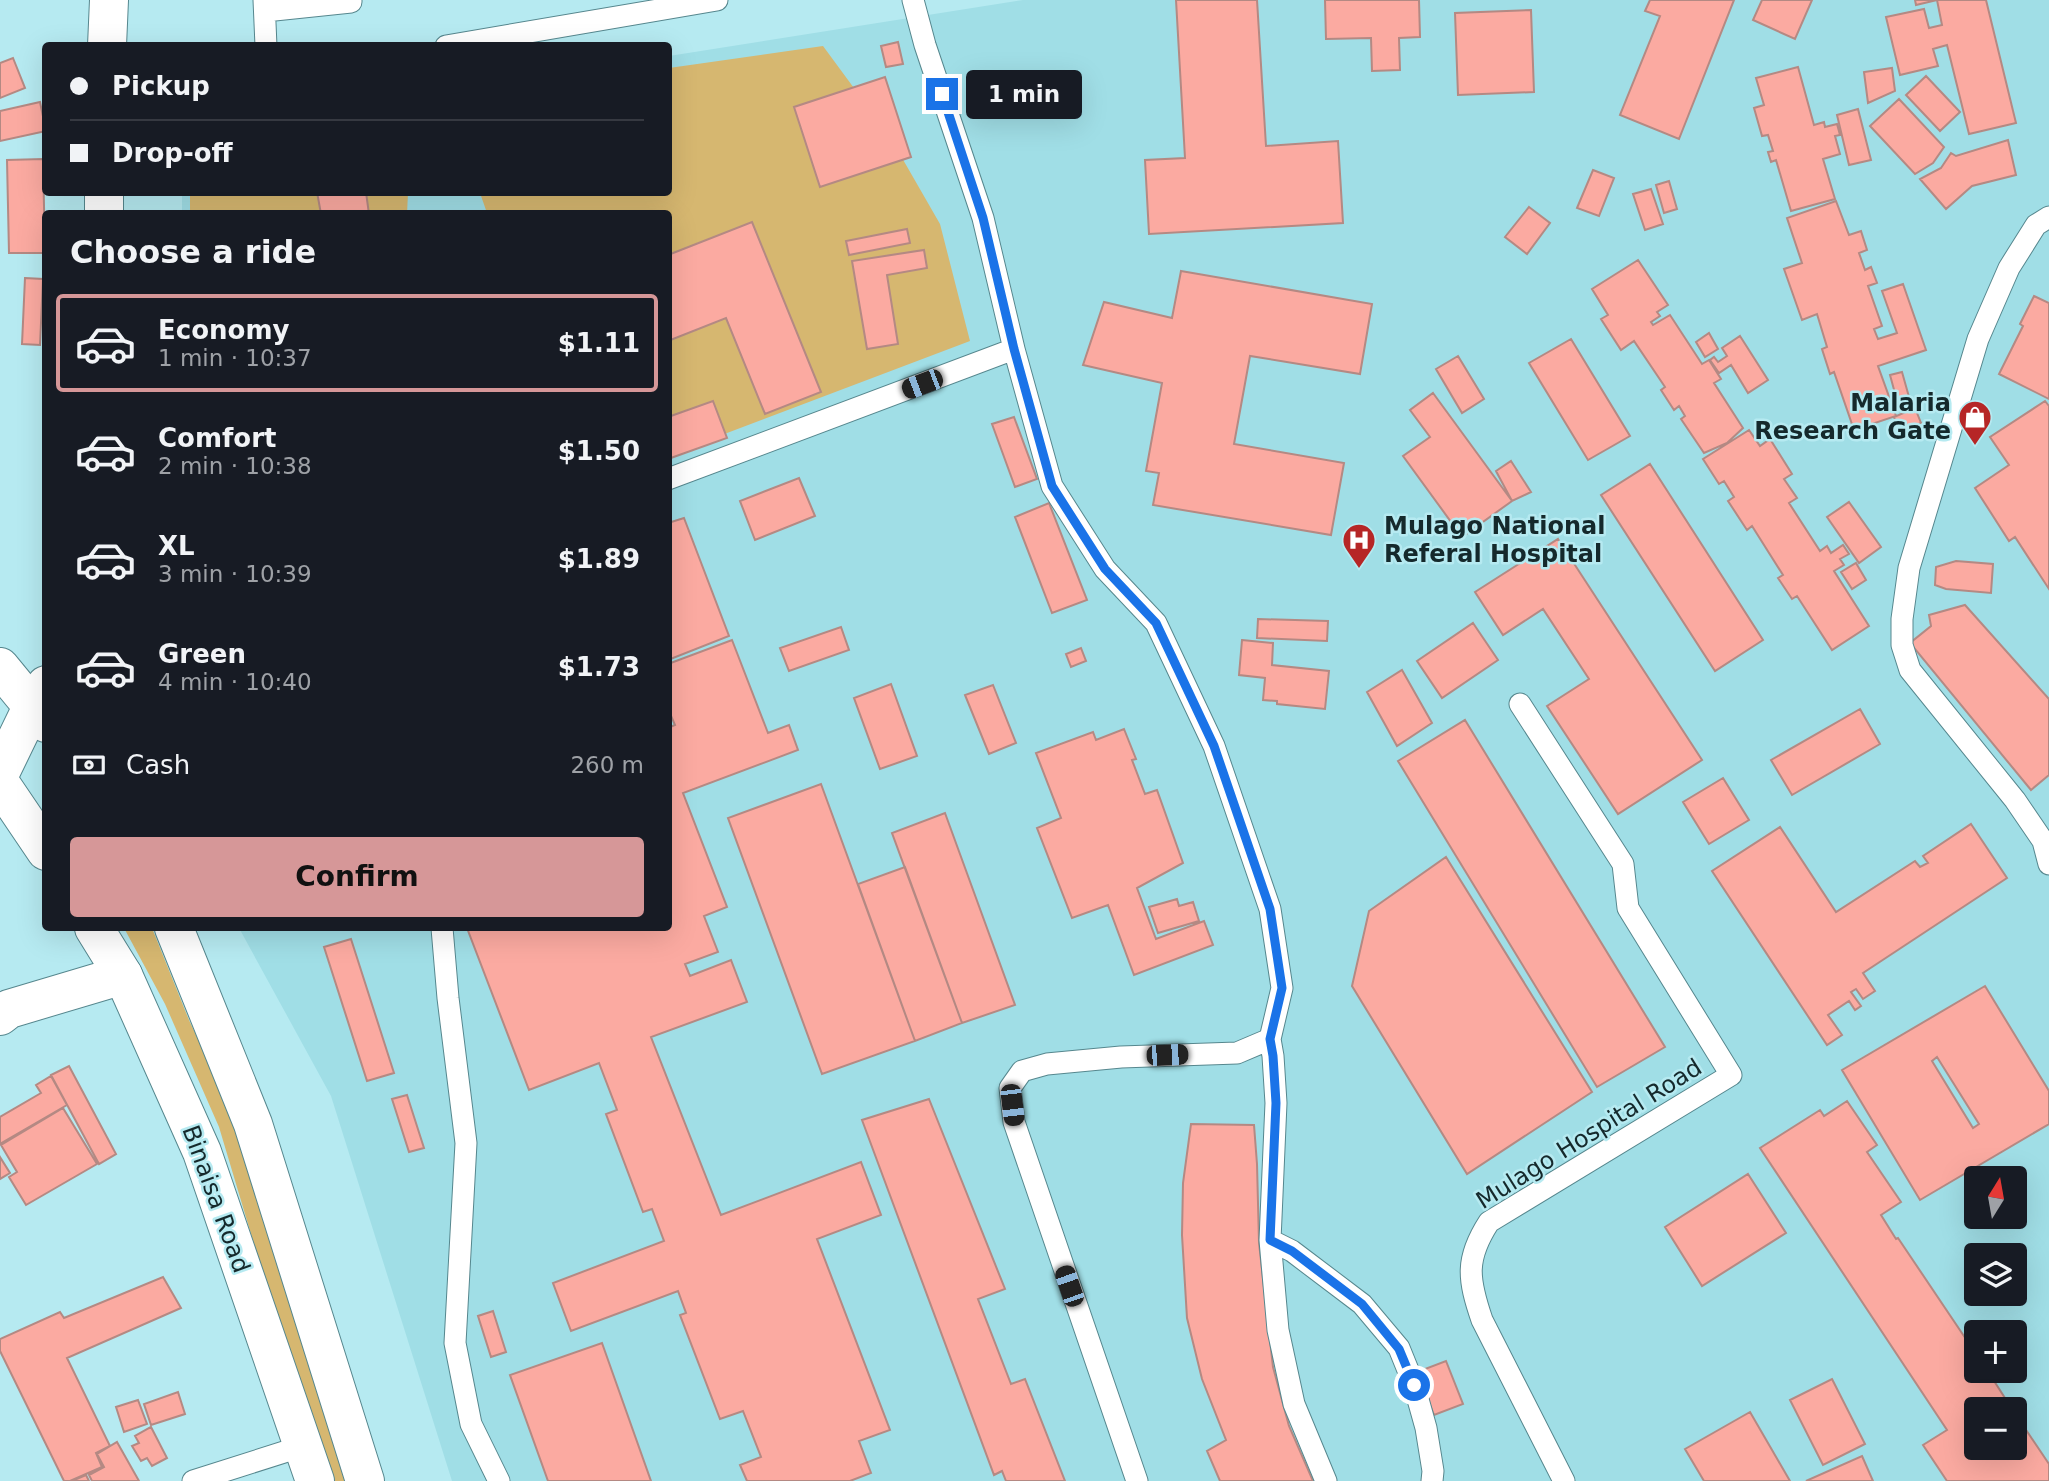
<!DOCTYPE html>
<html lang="en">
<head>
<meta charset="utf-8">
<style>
  :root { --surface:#171b24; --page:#20242c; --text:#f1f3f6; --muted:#9ea1a6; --line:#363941; --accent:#d69798 }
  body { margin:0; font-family:"DejaVu Sans",sans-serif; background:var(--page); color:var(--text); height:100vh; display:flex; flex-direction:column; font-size:26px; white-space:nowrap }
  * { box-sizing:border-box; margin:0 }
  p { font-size:23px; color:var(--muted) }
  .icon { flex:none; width:38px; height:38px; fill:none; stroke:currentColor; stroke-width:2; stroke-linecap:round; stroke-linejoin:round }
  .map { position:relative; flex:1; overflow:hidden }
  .details { position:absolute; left:42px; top:210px; width:630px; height:721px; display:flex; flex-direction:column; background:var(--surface); border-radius:7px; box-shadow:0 7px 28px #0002 }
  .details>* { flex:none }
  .hud { position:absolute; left:42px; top:42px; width:630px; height:154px; border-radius:7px; box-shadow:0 7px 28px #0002; display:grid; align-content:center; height:154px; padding:0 28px; background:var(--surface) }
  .needle { width:46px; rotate:11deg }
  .buttons { position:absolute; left:1964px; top:1166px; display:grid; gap:14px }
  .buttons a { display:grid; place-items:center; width:63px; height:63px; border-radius:7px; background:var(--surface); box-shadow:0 7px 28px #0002; font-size:35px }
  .end { position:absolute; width:32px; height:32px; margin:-16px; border:9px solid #1a73e8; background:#fff; box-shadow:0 0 0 4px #fff }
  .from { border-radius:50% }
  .bubble { position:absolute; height:49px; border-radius:7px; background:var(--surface); box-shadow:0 7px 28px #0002; font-size:23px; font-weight:700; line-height:49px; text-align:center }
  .car { position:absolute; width:21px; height:42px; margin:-21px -10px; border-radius:9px; box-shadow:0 0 5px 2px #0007; background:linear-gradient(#222 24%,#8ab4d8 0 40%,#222 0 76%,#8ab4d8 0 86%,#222 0) }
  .hud b { display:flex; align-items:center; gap:24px; height:66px; font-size:26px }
  .hud b+b { border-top:2px solid var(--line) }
  .hud i { width:18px; height:18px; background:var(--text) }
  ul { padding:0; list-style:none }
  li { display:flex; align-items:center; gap:21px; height:98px; margin:0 14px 10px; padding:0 14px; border:4px solid transparent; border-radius:7px }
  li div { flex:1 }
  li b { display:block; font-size:26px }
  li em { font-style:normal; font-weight:700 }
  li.current { border-color:var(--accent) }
  li>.icon { width:63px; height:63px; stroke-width:1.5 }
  h2 { padding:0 28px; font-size:32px; line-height:84px }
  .pay { display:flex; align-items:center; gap:18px; height:77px; padding:0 28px; font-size:26px }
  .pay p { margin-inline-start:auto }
  .action { display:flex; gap:14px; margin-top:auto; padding:14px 28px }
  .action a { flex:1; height:80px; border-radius:7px; background:var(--accent); color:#111; font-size:28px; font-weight:700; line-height:80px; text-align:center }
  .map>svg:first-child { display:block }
  .built { fill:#a0dee6; fill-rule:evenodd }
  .green { fill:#d6b770 }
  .building { fill:#fbaaa1; stroke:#b48983; stroke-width:2; fill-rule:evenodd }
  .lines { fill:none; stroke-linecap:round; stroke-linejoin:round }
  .lane-casing { stroke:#56878e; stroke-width:23 }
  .street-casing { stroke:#56878e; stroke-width:40 }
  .secondary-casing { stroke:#56878e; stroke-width:40 }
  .primary-casing { stroke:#56878e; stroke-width:40 }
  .lane { stroke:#fff; stroke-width:21 }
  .street { stroke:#fff; stroke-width:38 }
  .secondary { stroke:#fff; stroke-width:38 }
  .primary { stroke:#fff; stroke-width:38 }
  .route { stroke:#1a73e8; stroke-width:9 }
  .labels { text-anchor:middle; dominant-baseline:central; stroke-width:5; stroke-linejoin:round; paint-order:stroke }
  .poi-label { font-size:24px; font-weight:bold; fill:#15292c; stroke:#b6eaf1; text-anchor:end }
  .street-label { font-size:24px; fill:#15292c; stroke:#b6eaf1 }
</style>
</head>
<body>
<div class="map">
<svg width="2049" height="1481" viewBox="0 0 2049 1481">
  <rect width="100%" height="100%" fill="#b6eaf1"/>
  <!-- built -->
  <path class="built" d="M1023,0H2049V1481H452L331,1096L239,928H668V214H182V192H668L669,56ZM1976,1178H2014V1216H1976ZM1976,1255H2014V1293H1976ZM1976,1332H2014V1370H1976ZM1976,1409H2014V1447H1976Z"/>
  <!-- green -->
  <path class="green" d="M823,46L890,137L940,224L970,341L669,455L668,214L487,213L480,193L668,192L669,68Z
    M190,193H408L407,214L190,213Z
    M124,928H152L189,1020L217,1080L248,1156L351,1481H331L289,1361L219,1127L165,1004Z"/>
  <!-- building -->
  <path class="building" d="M1176,0H1257L1266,146L1338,141L1343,223L1149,234L1145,160L1185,158Z
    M1325,0H1419L1420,37L1399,38L1400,70L1372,71L1371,38L1326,39Z
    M1650,0H1734L1679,139L1620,115L1660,16L1645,11Z
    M1762,0H1812L1795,39L1753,20Z
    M1915,0H1986L2016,123L1969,134L1947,45L1933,49L1938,66L1900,75L1886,17L1924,9L1929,28L1942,25L1937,0L1916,5Z
    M1531,10L1534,92L1458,95L1455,13Z
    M898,42L903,64L886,67L881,46Z
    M13,58L25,88L0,98V63Z
    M1798,67L1814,125L1824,122L1825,127L1837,124L1840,135L1835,136L1840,154L1823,159L1835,199L1791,211L1776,160L1771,162L1768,152L1773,151L1768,135L1762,136L1754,108L1764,105L1756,78Z
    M1892,68L1895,91L1868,103L1864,72Z
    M1926,76L1960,112L1940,131L1906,95Z
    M885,77L911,157L820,187L794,107Z
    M1899,99L1944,147L1933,163L1915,174L1870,126Z
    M40,102L46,131L0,141V111Z
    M1858,109L1871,160L1849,165L1837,115Z
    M2008,140L2016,175L1972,186L1946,209L1920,179L1941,168L1951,153L1956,156Z
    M43,159L45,253H9L7,160Z
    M1593,170L1614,178L1599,216L1577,208Z
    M1669,181L1677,209L1664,213L1656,185Z
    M1651,189L1663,224L1645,230L1633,194Z
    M317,192H366L369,214H321Z
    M1836,201L1849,235L1861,231L1867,250L1859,253L1865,270L1871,267L1877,283L1868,286L1882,326L1874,329L1878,339L1897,333L1882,291L1903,284L1926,350L1878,366L1896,416L1854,430L1834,372L1830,374L1822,349L1827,347L1817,314L1802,320L1784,269L1802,263L1787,218Z
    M1529,207L1550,223L1527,254L1505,237Z
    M752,222L821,392L765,414L726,318L668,341V255Z
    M907,229L910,243L849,255L846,241Z
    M924,250L927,268L887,275L898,344L867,349L852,261Z
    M1638,260L1668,305L1657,312L1660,316L1651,322L1653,325L1670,315L1702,364L1709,360L1721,379L1714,383L1743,428L1727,443L1704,453L1681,419L1685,416L1679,406L1674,410L1661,390L1665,387L1634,341L1621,350L1601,319L1608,315L1592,289Z
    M1181,271L1372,304L1360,374L1250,356L1234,444L1344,463L1331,535L1153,505L1159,473L1146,471L1162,383L1083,365L1104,302L1172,318Z
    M25,278L43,279L40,345L22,344Z
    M2034,296L2049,303V399L1999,374L2023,326L2020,324Z
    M1709,333L1718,349L1705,357L1696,342Z
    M1740,336L1768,380L1748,393L1731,365L1719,373L1710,360L1714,357L1718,362L1727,356L1722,348Z
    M1571,339L1630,436L1588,460L1529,363Z
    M1458,356L1484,399L1462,413L1436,369Z
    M1902,372L1911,404L1899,408L1890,375Z
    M1433,393L1512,501L1462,537L1403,456L1430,437L1410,410Z
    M713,401L727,438L668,459V417Z
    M2045,401L2049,406V589L2015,537L2009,541L1975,488L2009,465L1990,437Z
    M1915,408L1921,423L1900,432L1894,417Z
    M1014,417L1037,479L1015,487L992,424Z
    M1749,430L1760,446L1770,439L1792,474L1784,479L1797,498L1789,503L1820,551L1827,546L1831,553L1843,545L1849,554L1840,559L1844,565L1834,571L1869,626L1832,650L1797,596L1792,599L1778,578L1783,575L1752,526L1747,530L1728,501L1734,497L1724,481L1719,484L1703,459Z
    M1511,461L1531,492L1512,501L1496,471Z
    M1650,464L1763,640L1715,671L1601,495Z
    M799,478L815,516L755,540L740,501Z
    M1849,502L1881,547L1859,563L1827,517Z
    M1049,503L1087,600L1052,613L1015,517Z
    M684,518L729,636L668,660V523Z
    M1558,539L1702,760L1618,814L1547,706L1589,679L1543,609L1503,635L1475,592Z
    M1956,561L1993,564L1991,593L1946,589L1935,585L1936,567Z
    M1856,563L1866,580L1852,589L1841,572Z
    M1965,605L2049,699V775L2031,790L1910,643L1931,626L1929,615Z
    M1258,619L1328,621L1327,641L1257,638Z
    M1473,623L1498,660L1442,698L1417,661Z
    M841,627L849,650L789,671L780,648Z
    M732,640L768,733L789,725L798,750L683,793L727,907L704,916L718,952L685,964L690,976L731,960L747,1002L651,1037L721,1215L861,1162L881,1215L817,1239L890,1430L859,1441L871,1473L850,1481H747L740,1465L761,1457L743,1411L720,1419L680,1315L686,1313L678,1291L571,1331L553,1283L664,1241L652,1209L643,1212L606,1114L617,1110L599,1063L529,1090L467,928H668V728L675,725L668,709V664Z
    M1242,640L1273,643L1272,665L1329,671L1325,709L1277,704V701L1263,700L1265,678L1239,675Z
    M1081,648L1086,661L1071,667L1066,654Z
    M1402,670L1432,723L1397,746L1367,692Z
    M891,684L917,756L880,769L854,698Z
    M993,685L1016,743L989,754L965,695Z
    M1860,709L1880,744L1792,795L1771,760Z
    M1465,720L1665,1047L1597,1087L1398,761Z
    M1124,729L1136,759L1132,760L1145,794L1157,790L1183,863L1137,888L1156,939L1204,921L1213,945L1134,975L1108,905L1072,918L1037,828L1061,818L1036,753L1093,732L1096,740Z
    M1723,778L1749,820L1709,844L1683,802Z
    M821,784L915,1041L822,1074L728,818Z
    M945,813L1015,1005L962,1023L892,833Z
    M1971,824L2007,878L1863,973L1875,991L1863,999L1856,989L1851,992L1861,1006L1855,1010L1849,1001L1828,1015L1842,1035L1827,1045L1712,871L1780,827L1836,912L1915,861L1920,867L1928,863L1923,856Z
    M1446,857L1592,1092L1467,1174L1352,986L1369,911Z
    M905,867L962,1023L915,1041L858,884Z
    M1177,899L1179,906L1193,902L1199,921L1158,933L1149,907Z
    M351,939L394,1073L367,1081L324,947Z
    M1985,986L2049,1091V1124L1920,1200L1842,1070ZM1937,1057L1979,1124L1973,1128L1932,1061Z
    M69,1066L116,1154L99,1164L51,1075Z
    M51,1076L67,1105L0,1144V1117L41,1093L36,1085Z
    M407,1095L424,1148L409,1152L392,1099Z
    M929,1099L1005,1289L978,1299L1011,1384L1025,1379L1065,1481H1006L1002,1471L994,1475L862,1120Z
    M1847,1101L1877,1145L1867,1152L1901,1202L1881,1215L1896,1239L1898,1238L1976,1354V1370H1987L2012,1409H1976V1447H2014V1412L2049,1464V1481H1947L1923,1445L1947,1430L1760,1148L1820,1110L1824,1116Z
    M63,1108L97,1164L26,1205L9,1177L17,1172L1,1145Z
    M1191,1124L1254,1125L1257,1164L1259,1243L1273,1367L1289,1426L1313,1481H1220L1207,1451L1226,1440L1202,1379L1187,1318L1182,1235L1183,1183Z
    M0,1157L10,1173L0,1179Z
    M1748,1174L1786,1233L1702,1286L1665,1227Z
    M163,1277L181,1308L67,1358L110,1446L96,1453L102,1467L70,1481H64L0,1351V1339L60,1312L64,1318Z
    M493,1311L506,1352L491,1357L478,1316Z
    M602,1343L651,1481H548L510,1375Z
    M1446,1361L1463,1404L1434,1415L1417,1372Z
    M1832,1379L1865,1444L1823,1465L1790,1400Z
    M178,1392L185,1414L151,1425L144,1404Z
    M138,1400L147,1424L124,1432L116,1407Z
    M1750,1412L1790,1481H1704L1685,1449Z
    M151,1427L167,1458L152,1466L147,1458L141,1461L132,1446L139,1443L135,1436Z
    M117,1442L139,1481H92L89,1475L104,1467L97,1454Z
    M1862,1456L1873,1481H1806Z
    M86,1475L89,1481H72Z"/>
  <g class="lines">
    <defs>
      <path id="lane" d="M264,0L266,46
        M265,11L351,2V0
        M446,46L717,0
        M2049,217L2036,225L2009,268L1978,339L1909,568L1902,619V645L1910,670L2015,800L2043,841L2049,864
        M1014,349L1052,486L1105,569L1156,623L1214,746L1270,909L1282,988L1270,1039L1237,1053L1121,1057L1047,1064L1022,1071L1010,1088L1014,1122L1137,1481
        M668,479L1014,349L983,218L925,45L913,0
        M1520,704L1623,864L1628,908L1731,1075L1489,1222C1465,1259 1468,1279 1482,1320L1564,1481
        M442,928L448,998L466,1143L455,1343L471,1424L499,1481
        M1270,1039L1273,1056L1276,1103L1270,1240L1278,1330L1294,1404L1326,1481
        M1270,1240L1292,1251L1362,1304L1399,1348L1414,1385L1426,1428L1433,1471L1432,1481
        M193,1481L303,1446"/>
      <path id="street" d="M0,1016L9,1009L123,975"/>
      <path id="secondary" d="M107,46L109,0
        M104,192V214
        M0,773L32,707L46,685"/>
      <path id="primary" d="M0,667L46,723
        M0,783L46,851
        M94,928L123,975L202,1152L315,1481
        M174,928L253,1124L365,1481"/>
    </defs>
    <!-- lane casing -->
    <use href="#lane" class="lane-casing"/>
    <!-- street casing -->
    <use href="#street" class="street-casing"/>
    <!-- secondary casing -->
    <use href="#secondary" class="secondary-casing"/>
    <!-- primary casing -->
    <use href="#primary" class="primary-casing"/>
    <!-- lane -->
    <use href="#lane" class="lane"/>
    <!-- street -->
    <use href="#street" class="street"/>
    <!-- secondary -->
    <use href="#secondary" class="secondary"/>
    <!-- primary -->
    <use href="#primary" class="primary"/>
  </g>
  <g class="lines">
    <!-- route -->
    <path class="route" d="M942,94L983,218L1014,349L1052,486L1105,569L1156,623L1214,746L1270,909L1282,988L1270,1039L1273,1056L1276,1103L1270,1240L1292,1251L1362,1304L1399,1349L1414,1385"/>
  </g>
  <!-- icons -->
  <defs>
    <symbol id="shop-pin" viewBox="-11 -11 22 30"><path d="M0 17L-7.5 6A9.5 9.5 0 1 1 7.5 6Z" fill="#b62626" stroke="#b6eaf1"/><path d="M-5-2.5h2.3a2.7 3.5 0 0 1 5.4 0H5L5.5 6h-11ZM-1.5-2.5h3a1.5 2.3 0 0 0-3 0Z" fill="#fff"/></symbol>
    <symbol id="hospital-pin" viewBox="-11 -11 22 30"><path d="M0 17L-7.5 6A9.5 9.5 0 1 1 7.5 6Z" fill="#b62626" stroke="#b6eaf1"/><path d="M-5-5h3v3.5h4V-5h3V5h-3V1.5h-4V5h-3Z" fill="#fff"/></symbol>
  </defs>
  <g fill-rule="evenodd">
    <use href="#shop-pin" x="1956" y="398" width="38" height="52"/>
    <use href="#hospital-pin" x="1340" y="521" width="38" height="52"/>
  </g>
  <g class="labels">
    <!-- poi labels -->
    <g class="poi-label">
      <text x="1951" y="403">Malaria<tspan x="1951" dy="28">Research Gate</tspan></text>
      <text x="1384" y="526" text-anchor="start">Mulago National<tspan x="1384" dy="28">Referal Hospital</tspan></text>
    </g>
    <!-- street labels -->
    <g class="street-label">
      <text transform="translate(1589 1134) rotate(-32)">Mulago Hospital Road</text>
      <text transform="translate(216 1199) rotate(70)">Binaisa Road</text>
    </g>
  </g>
</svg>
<div class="buttons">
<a><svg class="needle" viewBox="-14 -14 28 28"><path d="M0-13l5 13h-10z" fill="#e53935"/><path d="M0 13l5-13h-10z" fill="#9ea1a6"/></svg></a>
<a><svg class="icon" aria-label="layers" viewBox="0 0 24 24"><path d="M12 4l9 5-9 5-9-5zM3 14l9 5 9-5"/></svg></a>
<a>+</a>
<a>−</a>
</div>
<i class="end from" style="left:1414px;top:1385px"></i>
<i class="end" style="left:942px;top:94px"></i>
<div class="bubble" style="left:966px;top:70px;width:116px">1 min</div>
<i class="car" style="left:922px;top:384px;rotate:249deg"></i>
<i class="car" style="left:1167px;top:1055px;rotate:88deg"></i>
<i class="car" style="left:1012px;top:1105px;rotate:173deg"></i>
<i class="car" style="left:1069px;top:1286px;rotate:341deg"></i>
<div class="hud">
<b><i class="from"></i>Pickup</b>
<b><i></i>Drop-off</b>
</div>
<section class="details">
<h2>Choose a ride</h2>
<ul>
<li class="current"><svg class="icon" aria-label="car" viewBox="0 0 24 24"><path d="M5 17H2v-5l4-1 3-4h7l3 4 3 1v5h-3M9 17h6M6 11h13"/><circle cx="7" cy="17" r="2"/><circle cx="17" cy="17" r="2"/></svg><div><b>Economy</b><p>1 min · 10:37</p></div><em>$1.11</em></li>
<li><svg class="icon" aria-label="car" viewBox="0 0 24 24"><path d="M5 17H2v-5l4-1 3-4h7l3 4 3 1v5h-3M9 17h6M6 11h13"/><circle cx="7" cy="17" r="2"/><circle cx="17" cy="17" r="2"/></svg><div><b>Comfort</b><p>2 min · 10:38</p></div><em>$1.50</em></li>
<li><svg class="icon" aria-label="car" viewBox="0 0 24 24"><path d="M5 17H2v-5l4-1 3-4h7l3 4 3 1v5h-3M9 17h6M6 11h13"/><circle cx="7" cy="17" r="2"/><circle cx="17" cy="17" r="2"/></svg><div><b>XL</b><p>3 min · 10:39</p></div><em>$1.89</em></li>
<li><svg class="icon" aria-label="car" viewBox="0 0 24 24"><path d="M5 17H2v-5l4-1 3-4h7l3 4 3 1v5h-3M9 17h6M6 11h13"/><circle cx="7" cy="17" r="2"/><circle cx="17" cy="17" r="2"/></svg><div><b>Green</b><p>4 min · 10:40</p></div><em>$1.73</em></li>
</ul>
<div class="pay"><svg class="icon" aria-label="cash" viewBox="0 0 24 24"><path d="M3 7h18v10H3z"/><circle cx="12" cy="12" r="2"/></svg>Cash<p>260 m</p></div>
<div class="action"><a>Confirm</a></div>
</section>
</div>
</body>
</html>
